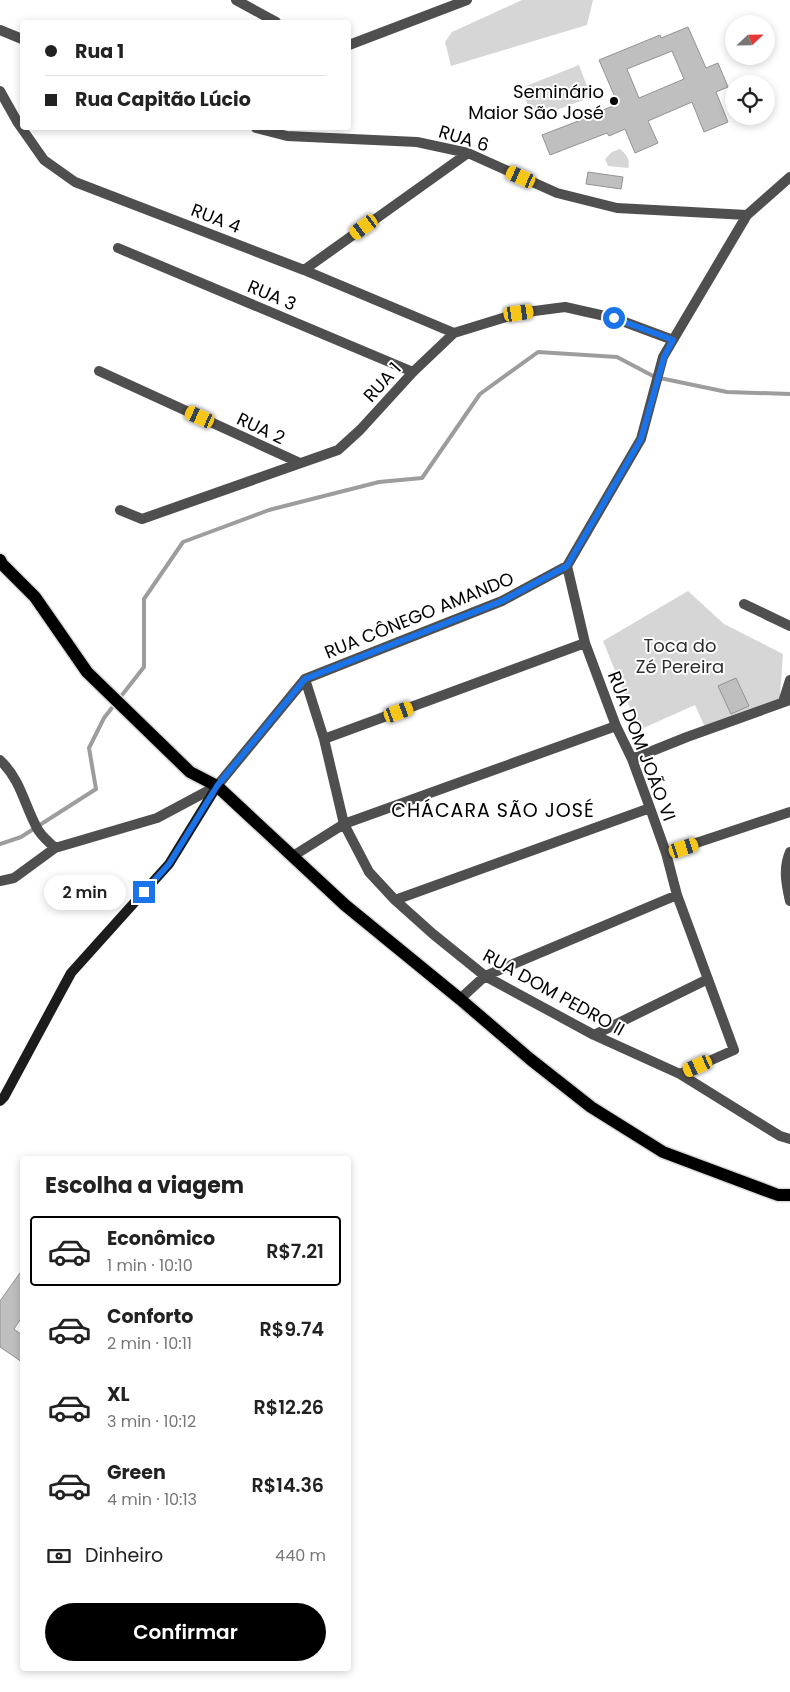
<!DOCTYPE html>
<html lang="pt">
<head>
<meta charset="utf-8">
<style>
  :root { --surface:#fff; --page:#f6f6f6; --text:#222; --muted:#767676; --line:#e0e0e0; --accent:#000 }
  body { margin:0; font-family:Poppins,sans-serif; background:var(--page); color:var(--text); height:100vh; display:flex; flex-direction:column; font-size:19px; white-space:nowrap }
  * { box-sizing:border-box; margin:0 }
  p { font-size:16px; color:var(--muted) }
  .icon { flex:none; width:28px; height:28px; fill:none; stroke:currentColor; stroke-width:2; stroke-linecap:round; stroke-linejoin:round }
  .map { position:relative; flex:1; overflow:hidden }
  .side { position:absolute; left:20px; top:1156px; width:331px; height:515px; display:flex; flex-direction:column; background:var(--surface); border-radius:5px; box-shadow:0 2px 8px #0003 }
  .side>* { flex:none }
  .top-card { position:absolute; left:20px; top:20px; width:331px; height:110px; border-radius:5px; box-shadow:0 2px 8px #0003; display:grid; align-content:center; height:110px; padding:0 25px; background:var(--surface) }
  .needle { width:32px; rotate:68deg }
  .tools { position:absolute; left:725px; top:15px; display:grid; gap:10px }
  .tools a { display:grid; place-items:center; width:50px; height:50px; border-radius:50%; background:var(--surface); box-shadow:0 2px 8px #0003; font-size:25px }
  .end { position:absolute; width:22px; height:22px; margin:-11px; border:6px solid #1a73e8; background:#fff; box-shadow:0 0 0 2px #fff }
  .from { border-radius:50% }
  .bubble { position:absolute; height:35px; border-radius:18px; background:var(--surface); box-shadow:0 2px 8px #0003; font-size:16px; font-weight:600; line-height:35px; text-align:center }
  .car { position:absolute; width:15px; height:30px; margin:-15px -8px; border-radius:6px; box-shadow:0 0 4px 1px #0007; background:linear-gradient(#f5c518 24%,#345 0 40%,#f5c518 0 76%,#345 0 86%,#f5c518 0) }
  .top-card b { display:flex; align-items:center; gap:18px; height:48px; font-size:19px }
  .top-card b+b { border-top:1px solid var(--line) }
  .top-card i { width:12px; height:12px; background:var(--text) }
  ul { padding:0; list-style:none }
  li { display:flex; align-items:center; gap:15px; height:70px; margin:0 10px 8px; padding:0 15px; border:2px solid transparent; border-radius:5px }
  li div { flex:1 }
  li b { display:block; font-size:19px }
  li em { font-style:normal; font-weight:600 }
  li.selected { border-color:var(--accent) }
  li>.icon { width:45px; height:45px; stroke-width:1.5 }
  h2 { padding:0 25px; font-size:22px; line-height:60px }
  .pay { display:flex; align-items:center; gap:12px; height:55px; padding:0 25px; font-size:19px }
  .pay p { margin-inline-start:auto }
  .button { display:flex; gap:10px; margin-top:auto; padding:10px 25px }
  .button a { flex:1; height:58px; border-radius:30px; background:var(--accent); color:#fff; font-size:20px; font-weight:600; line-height:58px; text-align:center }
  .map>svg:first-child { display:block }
  .green { fill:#d6d6d6 }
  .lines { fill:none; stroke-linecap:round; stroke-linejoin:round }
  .stream { stroke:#9d9d9d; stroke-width:4 }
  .building { fill:#bfbfbf; stroke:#939393; fill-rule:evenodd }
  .primary-casing { stroke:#dbdbdb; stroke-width:15 }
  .street { stroke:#4f4f4f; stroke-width:10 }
  .secondary { stroke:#1c1c1c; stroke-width:10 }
  .primary { stroke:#000; stroke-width:12 }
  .route { stroke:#1a73e8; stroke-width:6 }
  .poi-dot { fill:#000; stroke:#fff; stroke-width:2 }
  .labels { text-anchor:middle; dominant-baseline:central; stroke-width:4; stroke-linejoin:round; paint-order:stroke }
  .poi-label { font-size:18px; fill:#000; stroke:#fff; text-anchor:end }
  .street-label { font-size:18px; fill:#000; stroke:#fff }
  .park-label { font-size:18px; fill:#2d2d2d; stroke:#fff }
  .neighbourhood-label { font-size:19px; letter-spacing:1px; fill:#000; stroke:#fff }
</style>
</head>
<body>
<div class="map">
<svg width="790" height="1692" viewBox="0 0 790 1692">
  <rect width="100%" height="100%" fill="#fff"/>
  <!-- green -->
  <path class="green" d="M522,0H593L587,25L451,66L445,42L452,32Z
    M579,65L591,97L533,119L521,88Z
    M620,149C626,154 631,160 628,168L608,166L605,159L612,152Z
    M688,591L724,624L783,654L779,709L708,734L695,705L639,730L603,641Z"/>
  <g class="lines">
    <!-- stream -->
    <path class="stream" d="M0,844L21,837L96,789L89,748L104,718L144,667V599L183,542L269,510L379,482L422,478L480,394L538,352L617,357L655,377L727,392L790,394"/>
  </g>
  <!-- building -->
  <path class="building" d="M688,27L706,68L718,63L728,87L716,92L728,122L704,132L692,102L648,121L658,143L635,153L625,129L609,136L607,133L550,155L542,135L599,113L598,112L618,104L599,60L660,35L661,38ZM672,51L684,79L639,98L627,69Z
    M588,172L623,177L621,189L586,184Z
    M736,678L749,706L731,714L718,686Z
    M22,1270V1317L14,1329L22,1335V1362L0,1347V1301Z"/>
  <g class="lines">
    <defs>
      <path id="primary" d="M0,560L2,564L35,597L87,672L190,772L217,786L345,905L460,999L530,1059L591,1107L663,1152L778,1195H790"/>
    </defs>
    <!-- primary casing -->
    <use href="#primary" class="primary-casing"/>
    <!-- street -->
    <path class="street" d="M236,0L276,22
      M0,30L22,39
      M349,45L467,0
      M0,91L18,123L44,160L75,182L304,270L454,333
      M256,128L287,136L417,142L468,153L557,193L617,208L747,215
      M118,248L413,372
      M304,270L468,153
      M99,371L300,463
      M120,510L142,519L338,450L360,430L413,372L454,333L519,313L565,307L614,318L673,340
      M567,566L585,643L616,726L632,759L650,808L666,853L677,895L734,1050L680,1074
      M744,604L790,626
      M305,679L324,739L344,824L369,872L395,900L433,934L485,976L594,1035L680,1074L780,1136L790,1139
      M783,702L790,680
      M324,739L585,643
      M632,759L687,737L790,700
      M0,760C21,780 24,804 37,828C40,835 49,842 55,848
      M790,852C783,868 786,884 790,901
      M666,853L790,812
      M293,856L344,824L616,726
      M0,881L14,878L55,848L157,818L217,786L305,679L502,601L567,566L641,439L663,357L673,340L747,215L790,177
      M395,900L650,808
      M460,999L485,976L677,895
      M594,1035L708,979"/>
    <!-- secondary -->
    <path class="secondary" d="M0,1101L4,1097L71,973L169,864L217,786"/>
    <!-- primary -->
    <use href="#primary" class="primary"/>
  </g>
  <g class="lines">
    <!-- route -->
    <path class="route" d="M144,892L169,864L217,786L305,679L502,601L567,566L641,439L664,357L673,340L614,318"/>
  </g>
  <!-- markers -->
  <circle class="poi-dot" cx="614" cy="101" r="5"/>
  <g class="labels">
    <!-- poi labels -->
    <g class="poi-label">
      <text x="604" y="91">Seminário<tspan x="604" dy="21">Maior São José</tspan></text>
    </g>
    <!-- street labels -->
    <g class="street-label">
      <text transform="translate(464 138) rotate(17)">RUA 6</text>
      <text transform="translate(216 218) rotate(21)">RUA 4</text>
      <text transform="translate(272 295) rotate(23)">RUA 3</text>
      <text transform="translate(382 382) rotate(-48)">RUA 1</text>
      <text transform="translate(261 428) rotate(25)">RUA 2</text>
      <text transform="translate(419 615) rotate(-22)">RUA CÔNEGO AMANDO</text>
      <text transform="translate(642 746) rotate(69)">RUA DOM JOÃO VI</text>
      <text transform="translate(554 992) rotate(29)">RUA DOM PEDRO II</text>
    </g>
    <!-- park labels -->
    <g class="park-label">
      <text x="680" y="645">Toca do<tspan x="680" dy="21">Zé Pereira</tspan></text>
    </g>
    <!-- neighbourhood labels -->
    <g class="neighbourhood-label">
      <text x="493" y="810">CHÁCARA SÃO JOSÉ</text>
    </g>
  </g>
</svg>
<div class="tools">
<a><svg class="needle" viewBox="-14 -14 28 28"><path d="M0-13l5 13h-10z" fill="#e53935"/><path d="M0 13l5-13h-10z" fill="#767676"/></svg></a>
<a><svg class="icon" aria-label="locate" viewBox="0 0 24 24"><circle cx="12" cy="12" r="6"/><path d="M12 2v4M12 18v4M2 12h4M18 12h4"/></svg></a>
</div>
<i class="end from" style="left:614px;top:318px"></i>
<i class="end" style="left:144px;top:892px"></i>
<div class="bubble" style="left:44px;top:875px;width:82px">2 min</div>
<i class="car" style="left:521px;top:177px;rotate:294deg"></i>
<i class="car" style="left:364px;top:227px;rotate:234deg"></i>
<i class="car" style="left:519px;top:313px;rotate:82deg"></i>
<i class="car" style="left:200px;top:417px;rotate:294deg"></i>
<i class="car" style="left:399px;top:712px;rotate:70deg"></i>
<i class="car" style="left:684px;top:848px;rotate:72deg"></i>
<i class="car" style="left:698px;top:1066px;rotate:246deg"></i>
<div class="top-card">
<b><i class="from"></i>Rua 1</b>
<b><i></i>Rua Capitão Lúcio</b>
</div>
<section class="side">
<h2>Escolha a viagem</h2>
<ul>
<li class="selected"><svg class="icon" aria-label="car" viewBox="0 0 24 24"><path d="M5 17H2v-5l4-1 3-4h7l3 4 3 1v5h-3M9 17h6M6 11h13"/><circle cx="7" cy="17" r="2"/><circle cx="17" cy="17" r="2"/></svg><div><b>Econômico</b><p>1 min · 10:10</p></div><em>R$7.21</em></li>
<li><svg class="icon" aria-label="car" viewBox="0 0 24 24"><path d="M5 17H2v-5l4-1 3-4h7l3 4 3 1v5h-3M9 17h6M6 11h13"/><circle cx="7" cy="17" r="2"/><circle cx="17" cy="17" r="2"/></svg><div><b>Conforto</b><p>2 min · 10:11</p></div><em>R$9.74</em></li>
<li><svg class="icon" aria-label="car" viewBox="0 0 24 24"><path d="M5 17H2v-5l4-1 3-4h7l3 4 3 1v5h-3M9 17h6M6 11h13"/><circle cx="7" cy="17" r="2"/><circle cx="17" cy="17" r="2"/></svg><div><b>XL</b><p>3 min · 10:12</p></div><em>R$12.26</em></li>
<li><svg class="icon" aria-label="car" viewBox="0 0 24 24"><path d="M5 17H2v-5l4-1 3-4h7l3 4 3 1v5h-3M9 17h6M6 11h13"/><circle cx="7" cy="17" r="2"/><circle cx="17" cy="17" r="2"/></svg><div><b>Green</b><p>4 min · 10:13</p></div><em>R$14.36</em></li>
</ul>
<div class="pay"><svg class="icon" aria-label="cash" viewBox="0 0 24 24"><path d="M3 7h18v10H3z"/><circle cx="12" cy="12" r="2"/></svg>Dinheiro<p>440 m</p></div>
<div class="button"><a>Confirmar</a></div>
</section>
</div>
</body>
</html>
